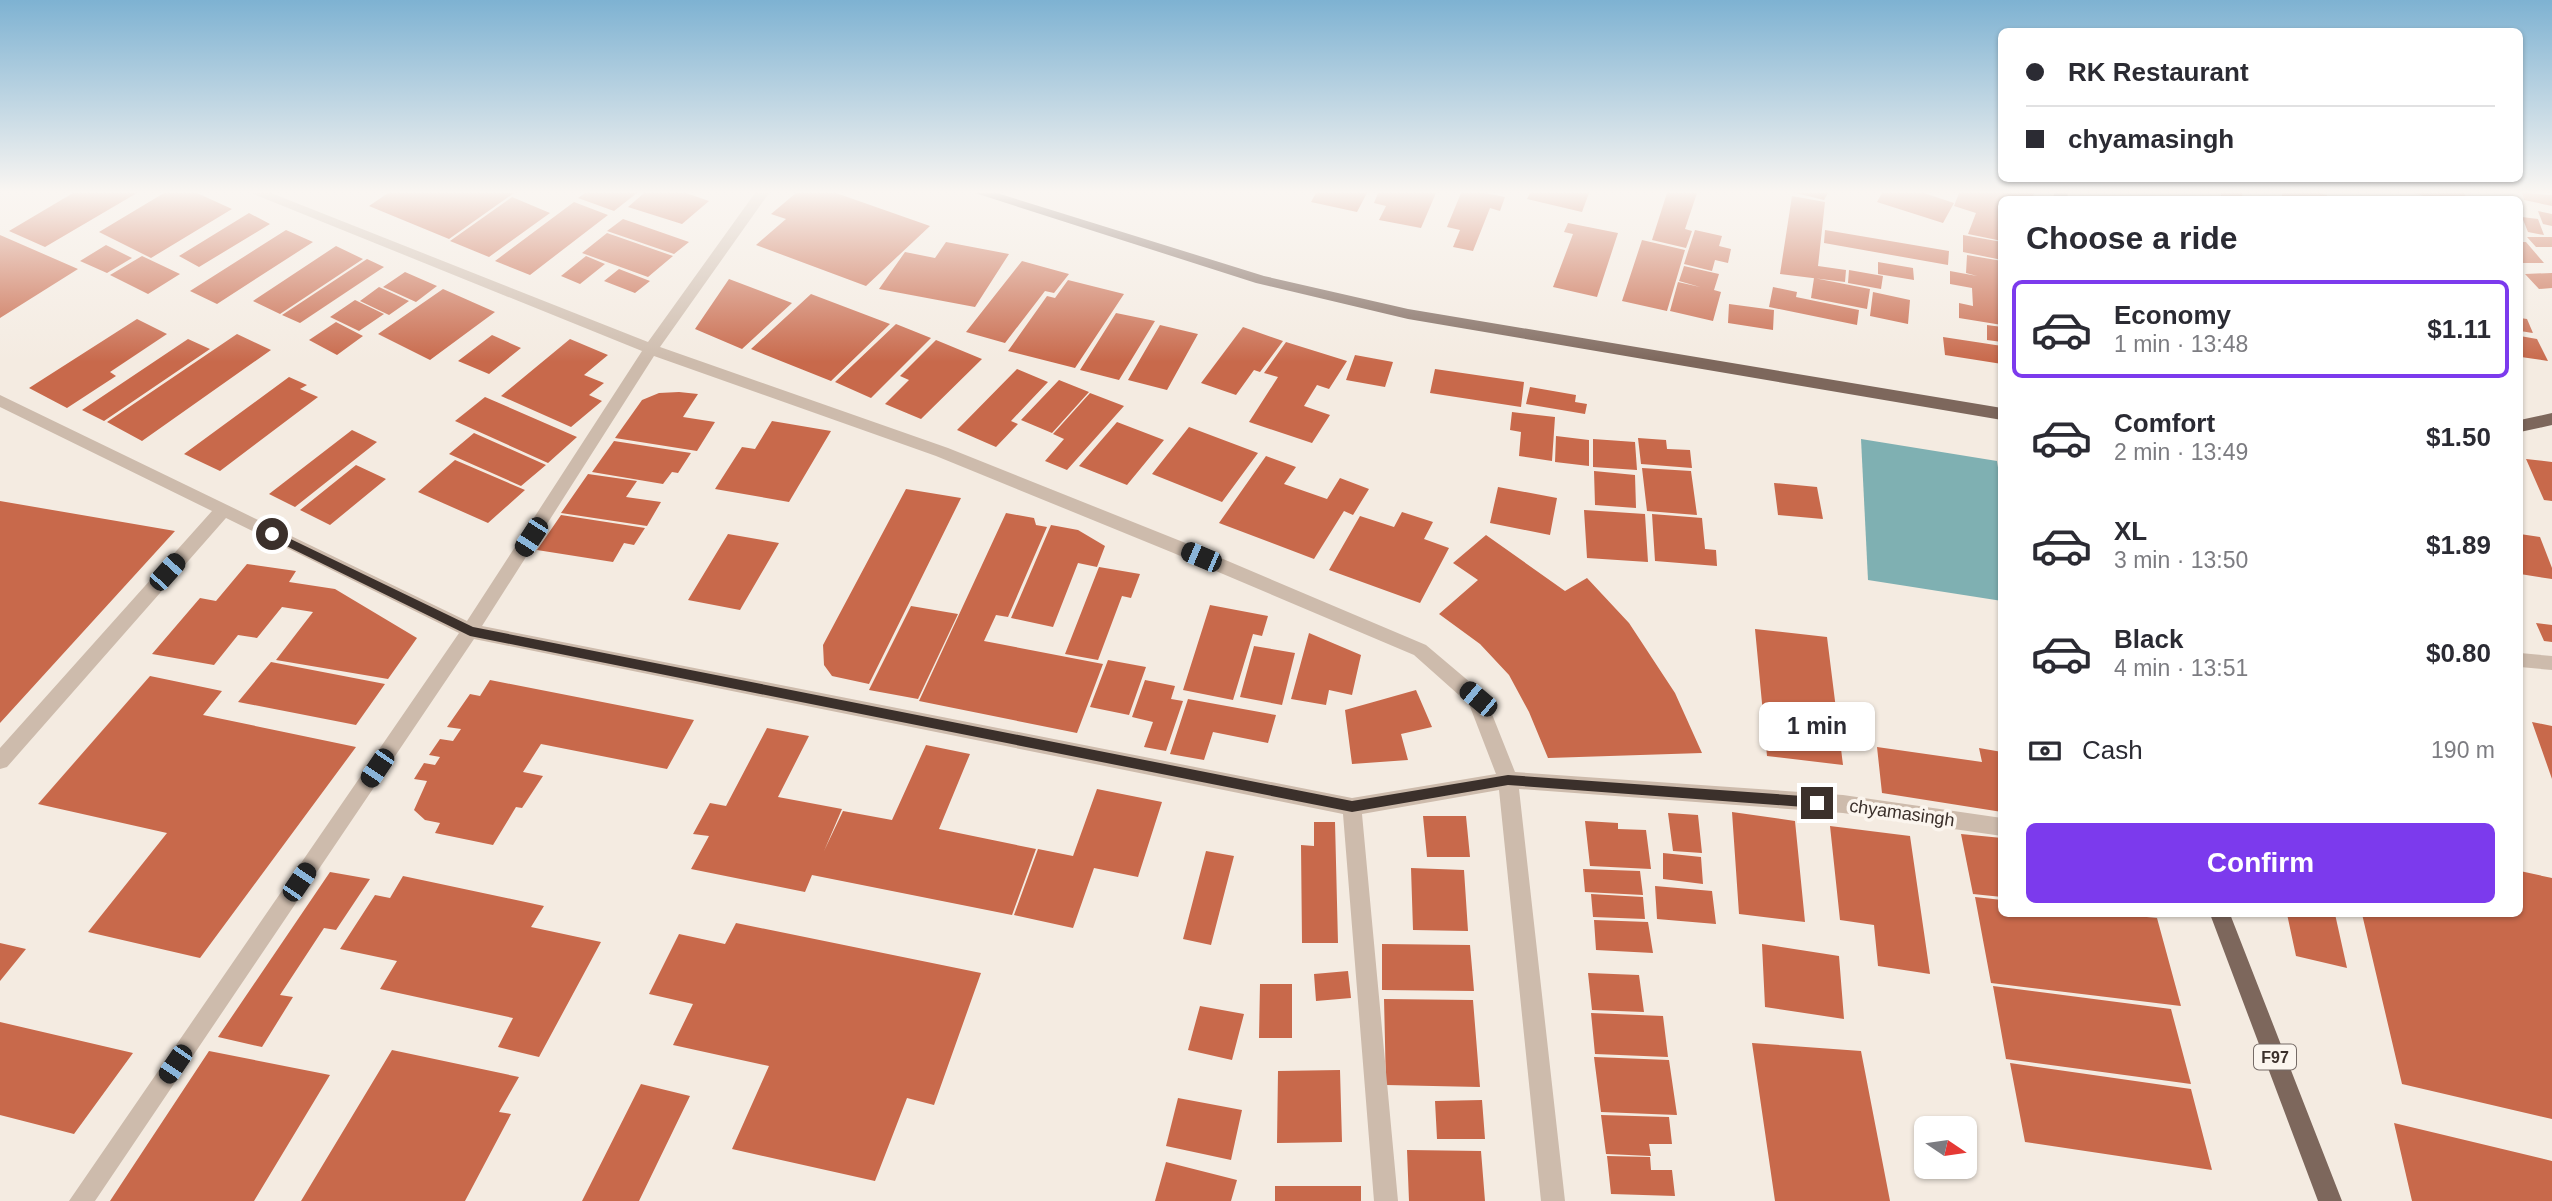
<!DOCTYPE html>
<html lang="en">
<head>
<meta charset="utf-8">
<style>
  :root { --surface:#fff; --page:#f7f7f7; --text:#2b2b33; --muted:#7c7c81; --line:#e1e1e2; --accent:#7c3aed }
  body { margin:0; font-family:Arial,sans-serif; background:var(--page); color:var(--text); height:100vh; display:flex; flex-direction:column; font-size:26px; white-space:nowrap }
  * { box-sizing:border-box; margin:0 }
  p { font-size:23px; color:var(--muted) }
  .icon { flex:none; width:38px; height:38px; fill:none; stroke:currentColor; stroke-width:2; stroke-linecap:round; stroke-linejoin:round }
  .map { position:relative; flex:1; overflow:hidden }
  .sheet { position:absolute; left:1998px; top:196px; width:525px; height:721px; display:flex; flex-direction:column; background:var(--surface); border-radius:10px; box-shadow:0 2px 5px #0004 }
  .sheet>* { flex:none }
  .banner { position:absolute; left:1998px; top:28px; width:525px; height:154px; border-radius:10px; box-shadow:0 2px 5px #0004; display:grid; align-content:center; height:154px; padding:0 28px; background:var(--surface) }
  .needle { width:46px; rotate:103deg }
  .tools { position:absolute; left:1914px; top:1116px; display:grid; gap:14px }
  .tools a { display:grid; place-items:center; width:63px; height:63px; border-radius:10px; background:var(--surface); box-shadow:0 2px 5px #0004; font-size:35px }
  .end { position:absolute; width:32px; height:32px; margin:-16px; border:9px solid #3b302b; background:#fff; box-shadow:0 0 0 4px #fff }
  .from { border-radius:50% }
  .bubble { position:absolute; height:49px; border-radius:10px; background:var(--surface); box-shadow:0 2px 5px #0004; font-size:23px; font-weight:600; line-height:49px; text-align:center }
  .car { position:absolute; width:21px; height:42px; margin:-21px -10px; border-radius:9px; box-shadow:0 0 5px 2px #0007; background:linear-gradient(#222 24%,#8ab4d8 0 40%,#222 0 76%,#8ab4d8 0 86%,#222 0) }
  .banner b { display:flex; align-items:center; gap:24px; height:66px; font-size:26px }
  .banner b+b { border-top:2px solid var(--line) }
  .banner i { width:18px; height:18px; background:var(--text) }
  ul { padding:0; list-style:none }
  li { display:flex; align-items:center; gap:21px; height:98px; margin:0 14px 10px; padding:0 14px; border:4px solid transparent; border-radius:10px }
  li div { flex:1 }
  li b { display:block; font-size:26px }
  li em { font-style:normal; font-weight:600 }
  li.current { border-color:var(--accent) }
  li>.icon { width:63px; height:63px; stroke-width:1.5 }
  h2 { padding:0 28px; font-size:32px; line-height:84px }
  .pay { display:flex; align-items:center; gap:18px; height:77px; padding:0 28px; font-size:26px }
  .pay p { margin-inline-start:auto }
  .primary-button { display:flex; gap:14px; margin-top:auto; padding:14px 28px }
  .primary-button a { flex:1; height:80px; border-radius:10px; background:var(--accent); color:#fff; font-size:28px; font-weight:600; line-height:80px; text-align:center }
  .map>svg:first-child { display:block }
  .water { fill:#7fb0b2 }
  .building { fill:#c8694b }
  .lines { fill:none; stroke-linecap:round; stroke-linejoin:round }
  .minor { fill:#cdbbac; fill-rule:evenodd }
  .major { fill:#7d675c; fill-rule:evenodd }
  .route { fill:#3b302b }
  .labels { text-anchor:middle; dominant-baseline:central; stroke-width:7; stroke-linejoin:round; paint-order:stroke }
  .shield { fill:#fbf5ee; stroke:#756b66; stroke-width:2 }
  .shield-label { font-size:16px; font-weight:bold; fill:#3b302b }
  .street-label { font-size:18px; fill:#3b302b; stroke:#fbf5ee }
</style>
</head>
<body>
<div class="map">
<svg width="2552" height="1201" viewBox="0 0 2552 1201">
  <rect width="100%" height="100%" fill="#f4ebe1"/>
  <!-- water -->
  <path class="water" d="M1861,439L1997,461L2002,494V601L1868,580Z"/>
  <!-- building -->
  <path class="building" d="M73,193H137L45,247L9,231Z
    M164,193H197L232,209L151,258L99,232Z
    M388,193H514L449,239L369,206Z
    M585,193H637L614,211L578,198Z
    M644,193H686L709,201L682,224L628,207Z
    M796,193H836L930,226L866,286L756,245L786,219L771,214Z
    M1316,193H1367L1357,212L1311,202Z
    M1378,193H1436L1421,228L1379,220L1386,206L1374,203Z
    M1461,193H1485L1505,197L1500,211L1490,208L1473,251L1453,247L1460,230L1447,227Z
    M1530,193H1589L1582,212L1527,199Z
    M1667,193H1697L1685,229L1692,231L1686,248L1652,240Z
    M1796,193H1828L1824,200Z
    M1882,193H1924L1954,203L1943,223L1877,202Z
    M1959,193H2034L2032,200H2002V241L1968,234L1976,213L1954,206Z
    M2221,193H2242L2243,200H2221Z
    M2282,193H2320L2327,195V200H2290L2282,198Z
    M2414,193H2464L2467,200H2436Z
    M2522,193L2552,195V206L2524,200Z
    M1792,196L1825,202L1818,266L1846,270L1845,282L1780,274Z
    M512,197L550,213L489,257L450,241Z
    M574,202L608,215L530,275L495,261Z
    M2538,211L2552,214V226L2543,224Z
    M249,213L270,224L199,267L179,256Z
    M2522,217L2538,219L2544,235L2528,232Z
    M623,219L689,242L674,254L607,231Z
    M1568,223L1618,233L1597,297L1553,287L1573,234L1564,232Z
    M286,230L313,242L217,304L190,291Z
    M1695,230L1722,236L1719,246L1731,249L1728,263L1715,260L1712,271L1684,264Z
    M1825,230L1949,251L1948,265L1824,243Z
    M607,233L673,256L648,277L582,253Z
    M0,235L78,269L0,318Z
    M1963,235L2002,242V260L1963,252Z
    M2527,237H2552V247H2536Z
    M1642,240L1685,250L1667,311L1622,301Z
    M946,242L1009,254L975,307L879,289L905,252L935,258Z
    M2520,242H2526L2544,263H2522Z
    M106,245L132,258L107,273L80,261Z
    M336,246L363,259L280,314L253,301Z
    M1967,255L2002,261V325L1959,318V303L1973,306L1972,288L1950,284V271L1977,276L1966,273Z
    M142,256L180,274L148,294L110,275Z
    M586,256L605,264L580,284L561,276Z
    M367,259L384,267L300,323L282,315Z
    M1022,261L1069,274L1054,293L1045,291L1005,343L966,332Z
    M1878,262L1913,268L1914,280L1878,274Z
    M1684,266L1719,274L1714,290L1721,292L1713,321L1670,311L1678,282L1700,287L1679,281Z
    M619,269L650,281L635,293L604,281Z
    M1849,270L1883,276L1881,289L1848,283Z
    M405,272L437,286L416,302L383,287Z
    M2552,273V288L2539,289L2525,274Z
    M1814,278L1870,289L1867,309L1811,298Z
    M729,279L792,303L742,349L695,329Z
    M1068,280L1124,294L1075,368L1008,351L1047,296L1055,298Z
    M379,287L409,301L389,315L360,301Z
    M1773,287L1797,292L1796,297L1859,310L1857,325L1769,307Z
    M443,289L495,312L430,360L378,334Z
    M1873,292L1910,300L1908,324L1870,316Z
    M811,294L890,324L831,381L751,349Z
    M355,300L384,314L359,331L330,317Z
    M1729,304L1774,310L1773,330L1728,323Z
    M1116,313L1155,321L1119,380L1080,370Z
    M2520,318L2527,319L2533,333L2520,331Z
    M137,319L167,334L110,372L116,376L67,408L29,388Z
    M336,322L363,336L337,355L309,340Z
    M896,324L931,338L871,398L835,382Z
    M1160,325L1198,334L1167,390L1128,380Z
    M1987,325L2002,327V342L1987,340Z
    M1243,327L1283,341L1260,372L1254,370L1236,395L1201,383Z
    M237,334L271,350L142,441L107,422Z
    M492,335L521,348L489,374L458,361Z
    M2520,336L2537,339L2548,361L2521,357Z
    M1943,337L2002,346V364L1945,355Z
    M188,339L210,349L104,421L82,410Z
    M570,339L608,355L584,375L604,383L589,395L602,401L571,427L501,396Z
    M936,340L982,359L921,419L885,404L909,380L900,376Z
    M1286,342L1347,361L1329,389L1317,385L1304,406L1330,415L1312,443L1249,422L1278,377L1264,373Z
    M1355,355L1393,362L1385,387L1346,380Z
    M1017,369L1048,382L1011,421L1018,424L996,447L957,430Z
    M1435,369L1524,382L1521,407L1430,393Z
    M289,377L307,385L300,389L318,397L220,471L184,454Z
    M1059,380L1089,392L1052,433L1021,420Z
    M1530,387L1576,395L1575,402L1587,404L1585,414L1526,404Z
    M679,392L698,394L683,417L715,422L697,451L615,438L642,400L659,393Z
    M1090,393L1124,406L1067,470L1045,461L1064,439L1053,434Z
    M485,397L577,437L548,463L455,421Z
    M1512,412L1555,417L1552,461L1519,456L1521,432L1510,430Z
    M772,421L831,431L789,502L715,489L742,447L755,449Z
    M1117,422L1164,440L1127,485L1079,466Z
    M1189,427L1258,453L1222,502L1152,474Z
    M352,430L377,442L295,507L269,494Z
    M474,433L546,465L521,486L449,454Z
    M1556,436L1589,440V466L1555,462Z
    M1638,438L1666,440L1667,449L1690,450L1692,468L1641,464Z
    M1593,439L1635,442L1637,470L1593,467Z
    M614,441L691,453L678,473L672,472L663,484L592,472Z
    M1266,456L1296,467L1284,484L1327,499L1340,478L1369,489L1353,515L1344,511L1314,559L1219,523Z
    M2526,459L2552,462V501L2544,500Z
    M455,460L525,490L488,523L418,492Z
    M356,465L386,479L330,525L300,510Z
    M1642,468L1691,471L1697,515L1647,511Z
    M1594,471L1635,475L1636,508L1595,505Z
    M588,474L637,481L626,497L661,502L647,526L561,513Z
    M1774,483L1817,487L1823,519L1778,515Z
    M1498,487L1557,498L1550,535L1490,523Z
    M906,489L961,498L869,684L832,676L824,665L823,645Z
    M0,501L175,531L0,723Z
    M1584,510L1645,514L1648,562L1587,558Z
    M1402,512L1433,522L1424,539L1449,548L1420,603L1329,570L1360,516L1394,527Z
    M1006,513L1034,518L1036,525L1047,527L1008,617L996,615L984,641L1103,664L1077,733L919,701Z
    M1652,514L1702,518L1705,549L1716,550L1717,566L1655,561Z
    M561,515L645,528L634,545L624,543L613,562L537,550Z
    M1051,525L1078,530L1105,546L1097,567L1078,563L1053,627L1011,618Z
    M728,534L779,543L740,610L688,600Z
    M2520,534L2540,537L2552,568V579L2520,574Z
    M1486,535L1565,591L1587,578L1629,623L1675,693L1702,753L1548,758L1529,712L1509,675L1480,644L1439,614L1478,580L1453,563Z
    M247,564L296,571L289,582L335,589L417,638L388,679L276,660L313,612L282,607L257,638L238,635L214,665L152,654L200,598L216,601Z
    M1099,567L1140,574L1131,598L1122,596L1098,660L1065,654Z
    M1210,605L1268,616L1262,636L1253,634L1233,700L1183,690Z
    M911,606L958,614L918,699L869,690Z
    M2536,623L2552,625V642L2544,641Z
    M1755,629L1827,637L1843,765L1767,756Z
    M1309,633L1361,655L1352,695L1329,690L1326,705L1291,699Z
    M1254,646L1295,653L1282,705L1240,697Z
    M1108,660L1146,667L1129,715L1090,707Z
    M271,662L385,684L356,725L238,702Z
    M150,676L222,691L203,715L356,747L200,958L88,932L167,833L38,804Z
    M490,680L694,720L667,769L541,744L523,772L543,776L522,808L516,807L493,845L435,833L440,823L425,820L414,810L427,781L414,779L424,763L435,765L440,757L429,755L440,739L453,741L461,729L447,727L470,694L480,696Z
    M1145,680L1175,686L1171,699L1183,701L1166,751L1144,747L1153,722L1132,717Z
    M1416,690L1432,727L1401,734L1408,760L1352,764L1345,710Z
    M1188,699L1276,715L1268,743L1213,732L1204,760L1170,754Z
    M2532,722L2552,726V779Z
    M767,728L809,736L778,797L842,809L824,851L843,811L892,820L926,745L970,754L939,829L1036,849L1012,915L812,875L805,892L691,869L709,836L693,834L710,803L726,806Z
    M1877,747L1982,762L1979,748L2002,752V812L1882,793Z
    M1097,789L1162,802L1138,877L1094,868L1073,928L1014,915L1038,849L1073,856Z
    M1732,812L1795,821L1805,922L1739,914Z
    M1668,813L1698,815L1702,853L1673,851Z
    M1423,816H1466L1470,857H1427Z
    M1585,821L1618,823V829L1646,830L1651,869L1590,866Z
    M1314,822H1335L1338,943H1302L1301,845L1314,846Z
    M1830,826L1910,836L1930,974L1878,966L1874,925L1840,920Z
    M1961,834L2002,838V897L1973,894Z
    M1206,851L1234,856L1211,945L1183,939Z
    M1663,853L1701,857L1703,884L1663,879Z
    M1411,868L1464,870L1468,931L1413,930Z
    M1583,869L1640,871L1643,895L1585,892Z
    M2520,871L2552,878V1119L2402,1084L2362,914H2520Z
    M330,872L370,879L336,930L324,928L280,995L293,997L262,1047L218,1037Z
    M403,876L544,906L531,927L601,942L539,1057L498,1047L513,1018L380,989L397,961L340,949L375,895L390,898Z
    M1655,886L1712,891L1716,924L1657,919Z
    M1591,894L1643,897L1645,919L1593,917Z
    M1975,897L2002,900V914H2116L2157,918L2181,1006L1991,983Z
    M2287,914H2335L2347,968L2296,956Z
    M1594,920L1648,922L1653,953L1596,950Z
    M736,923L981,973L934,1105L907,1098L875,1181L732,1149L769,1066L673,1045L693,1004L649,994L679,934L725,944Z
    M0,943L26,949L0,981Z
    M1382,944L1470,945L1474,991L1382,990Z
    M1762,944L1839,956L1844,1019L1765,1007Z
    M1348,971L1351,998L1316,1001L1314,974Z
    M1588,973L1639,975L1644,1012L1592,1010Z
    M1260,984H1292V1038H1259Z
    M1993,986L2171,1009L2191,1084L2006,1059Z
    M1384,999L1473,1000L1480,1087L1386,1085Z
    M1200,1006L1244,1014L1232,1060L1188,1050Z
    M1591,1013L1663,1016L1668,1057L1595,1054Z
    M0,1022L133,1053L74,1134L0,1115Z
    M1752,1043L1861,1051L1890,1201H1775Z
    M392,1050L519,1077L499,1112L511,1114L465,1201H301Z
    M209,1051L330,1075L254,1201H110Z
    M1594,1057L1669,1060L1677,1115L1601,1112Z
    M2010,1063L2191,1089L2212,1170L2025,1142Z
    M1340,1070L1342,1142L1277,1143L1278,1071Z
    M641,1084L690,1096L639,1201H582Z
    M1178,1098L1242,1110L1231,1160L1166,1146Z
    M1482,1100L1485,1139H1437L1435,1101Z
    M1601,1115L1669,1117L1672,1144H1649L1651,1156L1606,1154Z
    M2394,1123L2552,1161V1201H2412Z
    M1407,1150L1481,1151L1485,1201H1409Z
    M1607,1156L1650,1157L1651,1170H1672L1675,1196L1611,1194Z
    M1166,1162L1237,1180L1231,1201H1155Z
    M1275,1186H1361V1201H1275Z"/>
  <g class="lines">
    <!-- minor -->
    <path class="minor" d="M251,193H271L648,342L755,193H769L660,347L948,448L1183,542L1426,645L1484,694L1515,772L1843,795L2002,818V836L1843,813L1519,789L1565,1201H1541L1499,790L1362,814L1398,1201H1374L1343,814L474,639L95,1201H69L459,633L226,518L7,767L0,769V748L212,511L0,407V395L467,621L642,351ZM654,356L936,456L1171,552L1414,655L1469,704L1496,774L1352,798L482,626Z
      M2520,653L2552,656V670L2520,667Z"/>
    <!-- major -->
    <path class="major" d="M975,193H997L1264,276L1408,309L2002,408V420L1408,319L1256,283Z
      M2054,193H2068L2067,200H2053Z
      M2552,413V425L2520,432V420Z
      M2210,914H2230L2342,1201H2318Z"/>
  </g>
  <!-- sky -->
  <linearGradient id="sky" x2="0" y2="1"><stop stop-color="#7eb2d2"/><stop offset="0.53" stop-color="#faf6f2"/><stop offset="1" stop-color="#faf6f2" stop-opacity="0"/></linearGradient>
  <rect width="2552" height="362" fill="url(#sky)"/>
  <!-- route -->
  <path class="route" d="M272,530L473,627L1352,801L1508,775L1817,797L1824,803L1817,808L1508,785L1352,812L470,636L268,537V531Z"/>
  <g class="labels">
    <!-- shield labels -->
    <rect class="shield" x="2254" y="1044.5" width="42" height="25" rx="5"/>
    <g class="shield-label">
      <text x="2275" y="1057">F97</text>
    </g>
    <!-- street labels -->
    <g class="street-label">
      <text transform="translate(1902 813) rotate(8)">chyamasingh</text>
    </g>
  </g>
</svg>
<div class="tools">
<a><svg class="needle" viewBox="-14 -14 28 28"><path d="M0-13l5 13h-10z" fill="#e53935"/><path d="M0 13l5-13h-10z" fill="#7c7c81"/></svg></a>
</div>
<i class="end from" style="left:272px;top:534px"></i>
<i class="end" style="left:1817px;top:803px"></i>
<div class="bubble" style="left:1759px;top:702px;width:116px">1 min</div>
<i class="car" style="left:531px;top:537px;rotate:213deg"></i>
<i class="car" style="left:1201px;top:557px;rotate:293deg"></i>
<i class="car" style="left:167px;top:572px;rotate:42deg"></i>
<i class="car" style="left:1478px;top:699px;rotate:310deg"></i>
<i class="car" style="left:377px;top:768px;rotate:214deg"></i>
<i class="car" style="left:299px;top:882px;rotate:34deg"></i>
<i class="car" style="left:175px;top:1064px;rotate:214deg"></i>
<div class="banner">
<b><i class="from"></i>RK Restaurant</b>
<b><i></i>chyamasingh</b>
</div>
<section class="sheet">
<h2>Choose a ride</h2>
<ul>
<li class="current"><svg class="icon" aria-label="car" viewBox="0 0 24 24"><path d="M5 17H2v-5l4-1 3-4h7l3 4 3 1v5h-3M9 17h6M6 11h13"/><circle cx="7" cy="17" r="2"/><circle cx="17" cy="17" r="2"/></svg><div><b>Economy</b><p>1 min · 13:48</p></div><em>$1.11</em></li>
<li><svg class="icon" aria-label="car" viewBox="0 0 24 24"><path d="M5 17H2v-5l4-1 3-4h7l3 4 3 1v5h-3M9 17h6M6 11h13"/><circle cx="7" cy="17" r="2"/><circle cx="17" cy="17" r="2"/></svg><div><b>Comfort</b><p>2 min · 13:49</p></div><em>$1.50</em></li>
<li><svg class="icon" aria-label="car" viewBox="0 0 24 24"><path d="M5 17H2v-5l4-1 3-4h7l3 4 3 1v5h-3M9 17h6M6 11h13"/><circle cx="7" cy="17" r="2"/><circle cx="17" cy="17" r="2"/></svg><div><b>XL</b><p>3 min · 13:50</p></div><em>$1.89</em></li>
<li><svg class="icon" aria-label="car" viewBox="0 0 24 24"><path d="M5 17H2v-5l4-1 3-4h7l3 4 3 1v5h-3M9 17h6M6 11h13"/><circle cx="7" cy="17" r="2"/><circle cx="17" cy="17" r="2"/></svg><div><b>Black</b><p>4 min · 13:51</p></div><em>$0.80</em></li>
</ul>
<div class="pay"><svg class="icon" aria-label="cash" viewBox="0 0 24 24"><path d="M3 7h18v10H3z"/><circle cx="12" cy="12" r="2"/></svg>Cash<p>190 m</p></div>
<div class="primary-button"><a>Confirm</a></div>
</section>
</div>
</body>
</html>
